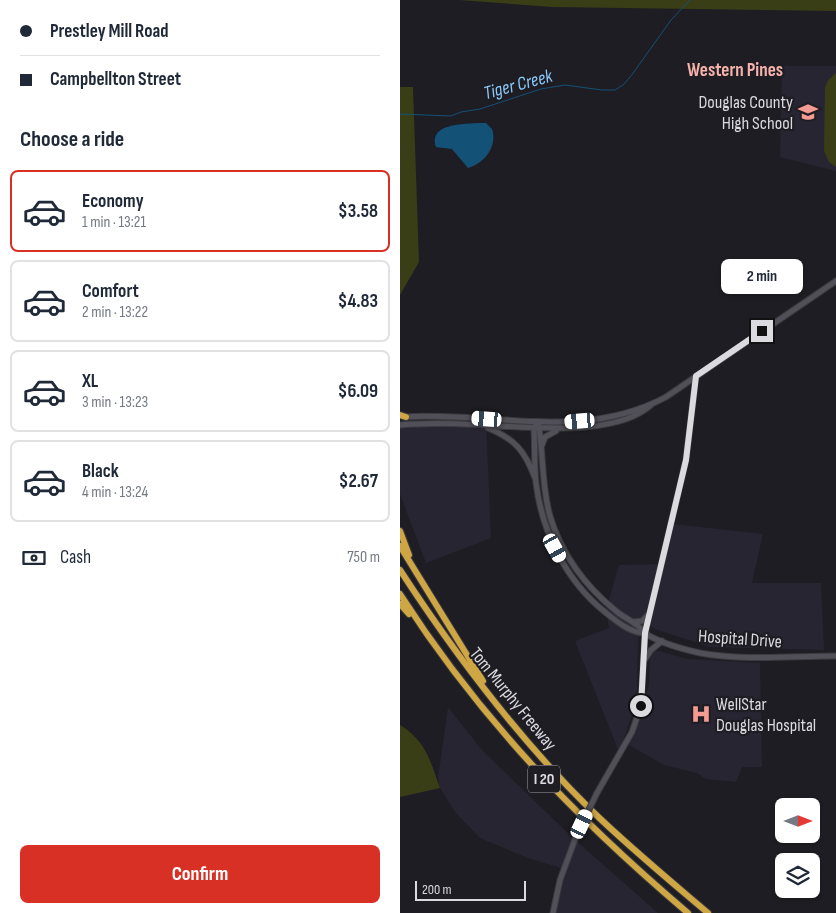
<!DOCTYPE html>
<html lang="en">
<head>
<meta charset="utf-8">
<style>
  :root { --surface:#fff; --page:#f2f2f3; --text:#1f2937; --muted:#747a83; --line:#e0e1e3; --accent:#d93025 }
  body { margin:0; font-family:"Sofia Sans Condensed",sans-serif; background:var(--page); color:var(--text); height:100vh; display:flex; flex-direction:column; font-size:19px; white-space:nowrap }
  * { box-sizing:border-box; margin:0 }
  p { font-size:16px; color:var(--muted) }
  .icon { flex:none; width:28px; height:28px; fill:none; stroke:currentColor; stroke-width:2; stroke-linecap:round; stroke-linejoin:round }
  .map { position:relative; flex:1; overflow:hidden }
  .sheet { display:flex; flex-direction:column; background:var(--surface); width:400px }
  .sheet>* { flex:none }
  .banner { display:grid; align-content:center; height:110px; padding:0 20px; background:var(--surface) }
  .needle { width:32px; rotate:90deg }
  .buttons { position:absolute; left:375px; top:798px; display:grid; gap:10px }
  .buttons a { display:grid; place-items:center; width:45px; height:45px; border-radius:8px; background:var(--surface); box-shadow:0 1px 4px #0004; font-size:25px }
  .scale { position:absolute; left:15px; bottom:12px; width:111px; box-sizing:border-box; padding-left:5px; border:2px solid #dbdadf; border-top:0; font-size:14px; line-height:18px; white-space:nowrap; color:#dbdadf; -webkit-text-stroke:4px #1e1d23; paint-order:stroke }
  .end { position:absolute; width:22px; height:22px; margin:-11px; border:6px solid #dbdadf; background:#111; box-shadow:0 0 0 2px #111 }
  .from { border-radius:50% }
  .bubble { position:absolute; height:35px; border-radius:8px; background:var(--surface); box-shadow:0 1px 4px #0004; font-size:16px; font-weight:700; line-height:35px; text-align:center }
  .car { position:absolute; width:15px; height:30px; margin:-15px -8px; border-radius:6px; box-shadow:0 0 4px 1px #0007; background:linear-gradient(#fff 24%,#345 0 40%,#fff 0 76%,#345 0 86%,#fff 0) }
  .banner b { display:flex; align-items:center; gap:18px; height:48px; font-size:19px }
  .banner b+b { border-top:1px solid var(--line) }
  .banner i { width:12px; height:12px; background:var(--text) }
  ul { padding:0; list-style:none }
  li { display:flex; align-items:center; gap:15px; height:82px; margin:0 10px 8px; padding:0 10px; border:2px solid var(--line); border-radius:8px }
  li div { flex:1 }
  li b { display:block; font-size:19px }
  li em { font-style:normal; font-weight:700 }
  li.active { border-color:var(--accent) }
  li>.icon { width:45px; height:45px; stroke-width:1.5 }
  h2 { padding:0 20px; font-size:22px; line-height:60px }
  .pay { display:flex; align-items:center; gap:12px; height:55px; padding:0 20px; font-size:19px }
  .pay p { margin-inline-start:auto }
  .button { display:flex; gap:10px; margin-top:auto; padding:10px 20px }
  .button a { flex:1; height:58px; border-radius:8px; background:var(--accent); color:#fff; font-size:20px; font-weight:700; line-height:58px; text-align:center }
  main { display:flex; flex:1; min-height:0 }
  .map>svg:first-child { display:block }
  .built { fill:#272531 }
  .green { fill:#393e17 }
  .water { fill:#145177 }
  .lines { fill:none; stroke-linecap:round; stroke-linejoin:round }
  .stream { stroke:#145177; stroke-width:1 }
  .secondary-casing { stroke:#3b3a3f; stroke-width:7 }
  .highway-casing { stroke:#3b3a3f; stroke-width:8 }
  .secondary { stroke:#514f57; stroke-width:5 }
  .highway { stroke:#cfa644; stroke-width:6 }
  .secondary-bridge-casing { stroke:#3b3a3f; stroke-width:7; stroke-linecap:butt }
  .secondary-bridge { stroke:#514f57; stroke-width:5 }
  .route { stroke:#dbdadf; stroke-width:6 }
  .labels { text-anchor:middle; dominant-baseline:central; stroke-width:4.5; stroke-linejoin:round; paint-order:stroke }
  .shield { fill:#1e1d23; stroke:#a2a1a7; stroke-width:1 }
  .shield-label { font-size:16px; font-weight:bold; fill:#dbdadf }
  .poi-label { font-size:18px; fill:#dbdadf; stroke:#1e1d23; text-anchor:end }
  .street-label { font-size:18px; fill:#dbdadf; stroke:#1e1d23 }
  .neighbourhood-label { font-size:19px; font-weight:bold; fill:#f5b2aa; stroke:#1e1d23 }
  .water-label { font-size:19px; font-style:italic; fill:#89c8f8; stroke:#1e1d23 }
</style>
</head>
<body>
<main>
<section class="sheet">
<div class="banner">
<b><i class="from"></i>Prestley Mill Road</b>
<b><i></i>Campbellton Street</b>
</div>
<h2>Choose a ride</h2>
<ul>
<li class="active"><svg class="icon" aria-label="car" viewBox="0 0 24 24"><path d="M5 17H2v-5l4-1 3-4h7l3 4 3 1v5h-3M9 17h6M6 11h13"/><circle cx="7" cy="17" r="2"/><circle cx="17" cy="17" r="2"/></svg><div><b>Economy</b><p>1 min · 13:21</p></div><em>$3.58</em></li>
<li><svg class="icon" aria-label="car" viewBox="0 0 24 24"><path d="M5 17H2v-5l4-1 3-4h7l3 4 3 1v5h-3M9 17h6M6 11h13"/><circle cx="7" cy="17" r="2"/><circle cx="17" cy="17" r="2"/></svg><div><b>Comfort</b><p>2 min · 13:22</p></div><em>$4.83</em></li>
<li><svg class="icon" aria-label="car" viewBox="0 0 24 24"><path d="M5 17H2v-5l4-1 3-4h7l3 4 3 1v5h-3M9 17h6M6 11h13"/><circle cx="7" cy="17" r="2"/><circle cx="17" cy="17" r="2"/></svg><div><b>XL</b><p>3 min · 13:23</p></div><em>$6.09</em></li>
<li><svg class="icon" aria-label="car" viewBox="0 0 24 24"><path d="M5 17H2v-5l4-1 3-4h7l3 4 3 1v5h-3M9 17h6M6 11h13"/><circle cx="7" cy="17" r="2"/><circle cx="17" cy="17" r="2"/></svg><div><b>Black</b><p>4 min · 13:24</p></div><em>$2.67</em></li>
</ul>
<div class="pay"><svg class="icon" aria-label="cash" viewBox="0 0 24 24"><path d="M3 7h18v10H3z"/><circle cx="12" cy="12" r="2"/></svg>Cash<p>750 m</p></div>
<div class="button"><a>Confirm</a></div>
</section>
<div class="map">
<svg width="436" height="913" viewBox="0 0 436 913">
  <rect width="100%" height="100%" fill="#1e1d23"/>
  <!-- built -->
  <path class="built" d="M382,66H436V171L380,157Z
    M2,420L86,422L91,538L26,563L0,494V423Z
    M272,524L363,534L352,583H421L424,650L310,647L255,629L241,620L238,644L237,689L234,709L219,752L175,641L209,628L206,610L219,565L262,564Z
    M259,651L288,659L360,663L362,767H342L336,782L306,779L297,773L264,765L229,745L239,722L249,684L250,656L253,652Z
    M48,707L82,750L174,839L258,913H149L161,868L128,858L80,838L55,812L40,788L38,778Z"/>
  <!-- green -->
  <path class="green" d="M59,0H436V11L152,7Z
    M436,73V167L429,162L424,151L425,88L428,80Z
    M0,87H13L19,262L0,295Z
    M0,725C27,742 30,761 40,788L0,797Z"/>
  <!-- water -->
  <path class="water" d="M79,123H86L92,129C98,146 84,164 68,168L52,149L36,147C28,123 65,124 79,123Z"/>
  <g class="lines">
    <!-- stream -->
    <path class="stream" d="M0,114L51,116L61,112L80,109L141,89L165,85L202,90H215L223,85L231,76L271,20L290,0"/>
    <defs>
      <path id="secondary" d="M4,417C93,411 182,442 266,397L436,281
        M138,422C144,453 141,485 150,516C161,554 186,587 216,611C223,617 231,620 238,626C241,628 243,632 246,634C261,643 282,649 300,653C344,661 391,656 436,656
        M137,423L134,429C135,446 134,465 136,483C142,532 166,581 205,612C216,621 230,633 245,633
        M0,425C33,422 66,424 99,426C141,428 218,435 251,405
        M88,428C115,439 125,451 135,478
        M142,445L145,437L156,431
        M233,622L242,621L249,614
        M245,659L251,650L262,641
        M197,793L232,732L241,706L245,633L286,460L296,376
        M153,913L160,880L177,834"/>
      <path id="highway" d="M0,415L6,417
        M0,531L9,555
        M0,546L83,681
        M0,570C56,656 118,738 191,810C228,846 268,879 308,913
        M0,594C81,720 175,817 288,913
        M0,604L9,614"/>
    </defs>
    <!-- secondary casing -->
    <use href="#secondary" class="secondary-casing"/>
    <!-- highway casing -->
    <use href="#highway" class="highway-casing"/>
    <!-- secondary -->
    <use href="#secondary" class="secondary"/>
    <!-- highway -->
    <use href="#highway" class="highway"/>
    <defs>
      <path id="secondary-bridge" d="M177,834L197,793"/>
    </defs>
    <!-- secondary-bridge casing -->
    <use href="#secondary-bridge" class="secondary-bridge-casing"/>
    <!-- secondary-bridge -->
    <use href="#secondary-bridge" class="secondary-bridge"/>
  </g>
  <g class="lines">
    <!-- route -->
    <path class="route" d="M241,706L245,633L286,460L296,376L362,331"/>
  </g>
  <!-- icons -->
  <defs>
    <symbol id="school-bare" viewBox="-9 -9 18 18"><path d="M0-5L7-2L0 1L-7-2ZM-4 1L0 2.5L4 1V4Q0 6-4 4Z" fill="#f59c92" stroke="#1e1d23" stroke-width="2.5" paint-order="stroke"/></symbol>
    <symbol id="hospital-bare" viewBox="-9 -9 18 18"><path d="M-5-5h3v3.5h4V-5h3V5h-3V1.5h-4V5h-3Z" fill="#f59c92" stroke="#1e1d23" stroke-width="2.5" paint-order="stroke"/></symbol>
  </defs>
  <g fill-rule="evenodd">
    <use href="#school-bare" x="394" y="98" width="28" height="28"/>
    <use href="#hospital-bare" x="287" y="700" width="28" height="28"/>
  </g>
  <g class="labels">
    <!-- shield labels -->
    <rect class="shield" x="128" y="765.5" width="32" height="27" rx="4"/>
    <g class="shield-label">
      <text x="144" y="779">I 20</text>
    </g>
    <!-- poi labels -->
    <g class="poi-label">
      <text x="393" y="102">Douglas County<tspan x="393" dy="21">High School</tspan></text>
      <text x="316" y="704" text-anchor="start">WellStar<tspan x="316" dy="21">Douglas Hospital</tspan></text>
    </g>
    <!-- street labels -->
    <g class="street-label">
      <text transform="translate(340 639) rotate(4)">Hospital Drive</text>
      <text transform="translate(113 699) rotate(51)">Tom Murphy Freeway</text>
    </g>
    <!-- neighbourhood labels -->
    <g class="neighbourhood-label">
      <text x="335" y="70">Western Pines</text>
    </g>
    <!-- water labels -->
    <g class="water-label">
      <text transform="translate(118 85) rotate(-15)">Tiger Creek</text>
    </g>
  </g>
</svg>
<div class="buttons">
<a><svg class="needle" viewBox="-14 -14 28 28"><path d="M0-13l5 13h-10z" fill="#e53935"/><path d="M0 13l5-13h-10z" fill="#747a83"/></svg></a>
<a><svg class="icon" aria-label="layers" viewBox="0 0 24 24"><path d="M12 4l9 5-9 5-9-5zM3 14l9 5 9-5"/></svg></a>
</div>
<div class="scale">200 m</div>
<i class="end from" style="left:241px;top:706px"></i>
<i class="end" style="left:362px;top:331px"></i>
<div class="bubble" style="left:321px;top:259px;width:82px">2 min</div>
<i class="car" style="left:87px;top:419px;rotate:274deg"></i>
<i class="car" style="left:180px;top:421px;rotate:265deg"></i>
<i class="car" style="left:155px;top:548px;rotate:151deg"></i>
<i class="car" style="left:182px;top:824px;rotate:25deg"></i>
</div>
</main>
</body>
</html>
